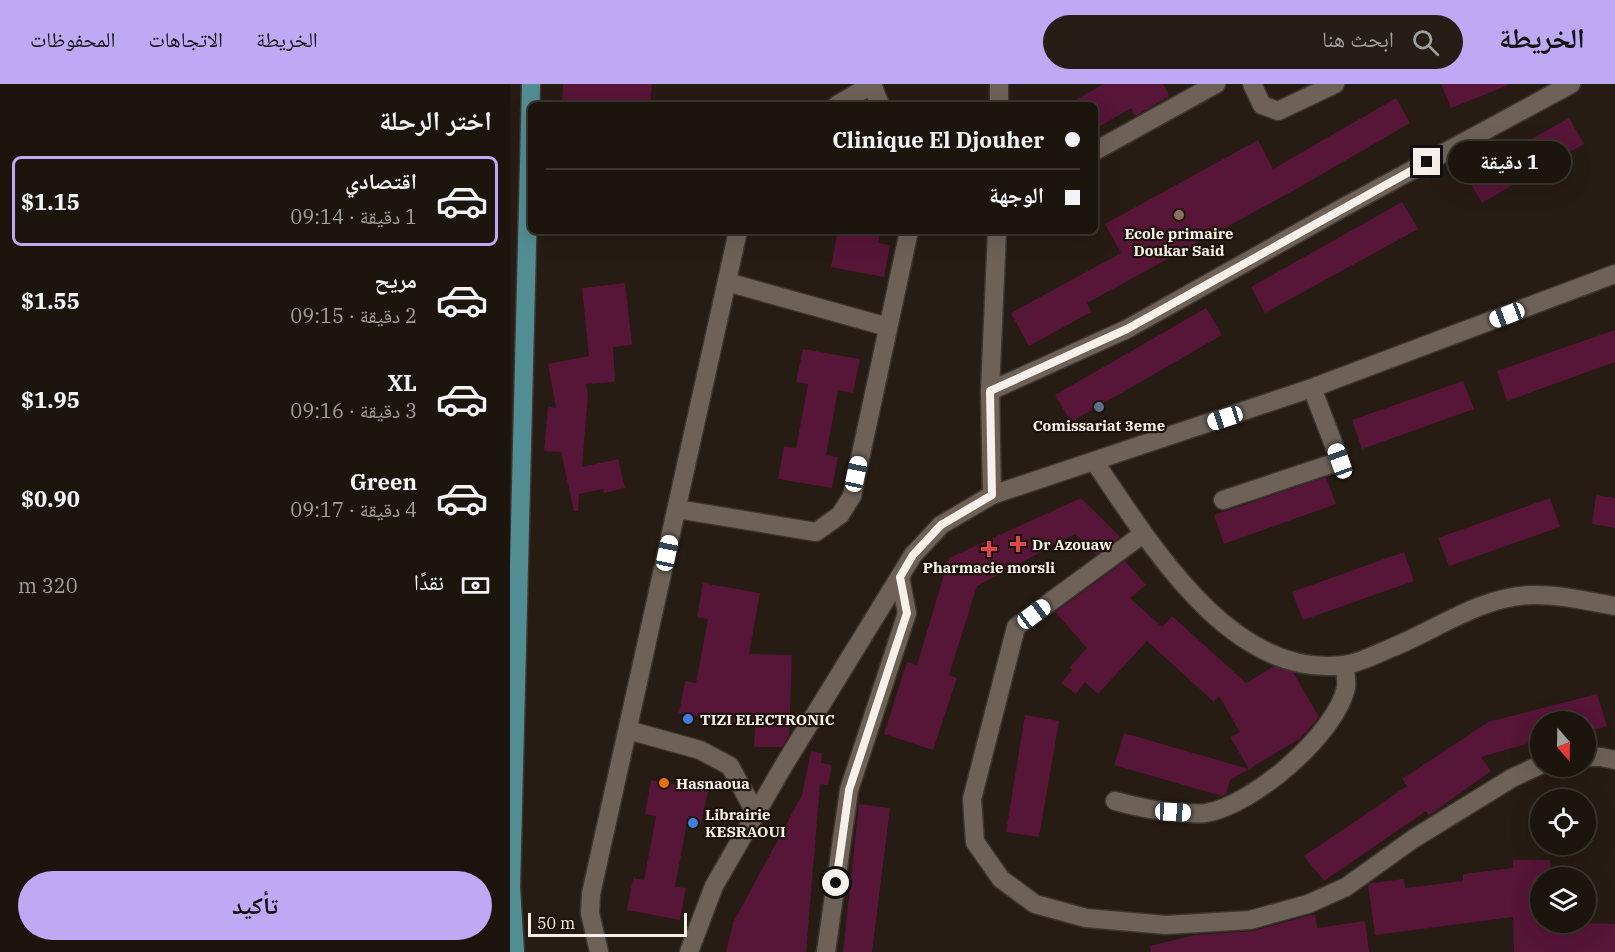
<!DOCTYPE html>
<html lang="ar">
<head>
<meta charset="utf-8">
<style>
  :root { --surface:#1c150e; --page:#251e17; --text:#f1f3f6; --muted:#a09f9e; --line:#3a342e; --accent:#bea9f5 }
  body { margin:0; font-family:"IBM Plex Serif","Noto Naskh Arabic",serif; background:var(--page); color:var(--text); direction:rtl; height:100vh; display:flex; flex-direction:column; font-size:22px; white-space:nowrap }
  * { box-sizing:border-box; margin:0 }
  p { font-size:20px; color:var(--muted) }
  .icon { flex:none; width:33px; height:33px; fill:none; stroke:currentColor; stroke-width:2; stroke-linecap:round; stroke-linejoin:round }
  .map { position:relative; flex:1; overflow:hidden; direction:ltr }
  .sheet { display:flex; flex-direction:column; background:var(--surface); width:510px }
  .sheet>* { flex:none }
  .top-card { position:absolute; left:18px; top:18px; width:570px; height:132px; border-radius:9px; box-shadow:0 6px 24px #0002,0 0 0 2px var(--line); direction:rtl; display:grid; align-content:center; height:132px; padding:0 18px; background:var(--surface) }
  .needle { width:39px; rotate:160deg }
  .buttons { position:absolute; left:1020px; top:627px; display:grid; gap:12px }
  .buttons a { display:grid; place-items:center; width:66px; height:66px; border-radius:50%; background:var(--surface); box-shadow:0 6px 24px #0002,0 0 0 2px var(--line); font-size:30px }
  .scale { position:absolute; left:18px; bottom:15px; width:159px; box-sizing:border-box; padding-left:6px; border:3px solid #f7f0ea; border-top:0; font-size:16px; line-height:21px; white-space:nowrap; color:#f7f0ea; -webkit-text-stroke:4px #1d130b; paint-order:stroke }
  .end { position:absolute; width:27px; height:27px; margin:-14px; border:8px solid #f7f0ea; background:#111; box-shadow:0 0 0 3px #111 }
  .from { border-radius:50% }
  .bubble { position:absolute; height:42px; border-radius:21px; background:var(--surface); box-shadow:0 6px 24px #0002,0 0 0 2px var(--line); font-size:20px; font-weight:700; line-height:42px; text-align:center; direction:rtl }
  .car { position:absolute; width:18px; height:36px; margin:-18px -9px; border-radius:8px; box-shadow:0 0 4px 2px #0007; background:linear-gradient(#fff 24%,#345 0 40%,#fff 0 76%,#345 0 86%,#fff 0) }
  .top-card b { display:flex; align-items:center; gap:21px; height:57px; font-size:22px }
  .top-card b+b { border-top:2px solid var(--line) }
  .top-card i { width:15px; height:15px; background:var(--text) }
  ul { padding:0; list-style:none }
  li { display:flex; align-items:center; gap:18px; height:90px; margin:0 12px 9px; padding:0 6px; border:3px solid transparent; border-radius:9px }
  li div { flex:1 }
  li b { display:block; font-size:22px }
  li em { font-style:normal; font-weight:700 }
  li.current { border-color:var(--accent) }
  li>.icon { width:54px; height:54px; stroke-width:1.5 }
  h2 { padding:0 18px; font-size:27px; line-height:72px }
  .pay { display:flex; align-items:center; gap:15px; height:66px; padding:0 18px; font-size:22px }
  .pay p { margin-inline-start:auto }
  .action { display:flex; gap:12px; margin-top:auto; padding:12px 18px }
  .action a { flex:1; height:69px; border-radius:36px; background:var(--accent); color:#111; font-size:24px; font-weight:700; line-height:69px; text-align:center }
  header { display:flex; align-items:center; gap:36px; box-sizing:border-box; height:84px; padding:0 30px; background:var(--accent); color:#111 }
  header strong { font-size:28px }
  nav { display:flex; gap:33px; margin-inline-start:auto; font-size:21px }
  .search { width:420px; height:54px; background:var(--page); display:flex; align-items:center; gap:15px; box-sizing:border-box; padding:0 21px; border-radius:33px; color:var(--muted); font-size:22px }
  main { display:flex; flex:1; min-height:0 }
  .map>svg:first-child { display:block }
  .building { fill:#571538 }
  .lines { fill:none; stroke-linecap:round; stroke-linejoin:round }
  .minor-casing { stroke:#3d3630; stroke-width:21 }
  .major-casing { stroke:#3d3630; stroke-width:21 }
  .minor { stroke:#6e6258; stroke-width:18 }
  .major { stroke:#538d94; stroke-width:18 }
  .route { stroke:#f7f0ea; stroke-width:8 }
  .education-dot { fill:#8d6e63; stroke:#1d130b; stroke-width:2 }
  .service-dot { fill:#5c6f8a; stroke:#1d130b; stroke-width:2 }
  .health-dot { fill:#e0444e; stroke:#1d130b; stroke-width:2 }
  .shop-dot { fill:#3f7fe0; stroke:#1d130b; stroke-width:2 }
  .food-dot { fill:#e8710a; stroke:#1d130b; stroke-width:2 }
  .labels { text-anchor:middle; dominant-baseline:central; stroke-width:4.5; stroke-linejoin:round; paint-order:stroke }
  .poi-label { font-size:15px; font-weight:bold; fill:#f7f0ea; stroke:#1d130b; text-anchor:start }
</style>
</head>
<body>
<header>
<strong>الخريطة</strong>
<div class="search"><svg class="icon" aria-label="search" viewBox="0 0 24 24"><circle cx="10" cy="10" r="6"/><path d="M15 15l6 6"/></svg>ابحث هنا</div>
<nav><a>الخريطة</a><a>الاتجاهات</a><a>المحفوظات</a></nav>
</header>
<main>
<div class="map">
<svg width="1105" height="868" viewBox="0 0 1105 868">
  <rect width="100%" height="100%" fill="#261c13"/>
  <!-- building -->
  <path class="building" d="M53,0H142L140,21H52Z
    M594,0H653L660,12L625,32L621,24L585,45V21H556Z
    M931,0H998L999,1L941,24Z
    M886,14L900,39L788,104L577,219L581,228L519,262L501,229L611,169L595,140L748,56L763,85Z
    M1059,34L1074,60L972,119L956,92Z
    M892,118L908,145L755,229L741,203Z
    M339,147H370L368,159L380,161L374,193L321,183L327,150L338,152Z
    M115,199L122,261L103,263L105,298L76,300L78,311L72,383L108,375L115,404L94,409L93,405L69,410L68,427H64L51,368L34,367L38,323L46,324L38,280L79,272L72,204Z
    M696,224L712,251L561,338L545,311Z
    M1105,246V278L997,317L987,287Z
    M293,265L350,275L343,309L328,306L316,371L328,373L322,404L268,395L274,362L286,364L298,300L286,298Z
    M953,297L964,325L852,365L842,336Z
    M816,393L826,420L714,460L704,431Z
    M1086,411L1105,414V444L1082,440Z
    M571,414L610,453L586,471L565,450L467,502L439,591L447,594L423,666L374,650L397,578L407,581L439,474Z
    M1040,414L1050,443L939,482L928,454Z
    M894,468L904,497L793,536L782,508Z
    M615,477L636,501L620,514L652,543L662,532L736,599L764,582L783,588L809,633L791,654L739,685L720,653L730,648L709,612L704,618L637,557L588,610L575,598L566,610L551,599L562,586L559,584L577,564L545,528Z
    M193,499L250,509L239,570L282,571L279,651L272,663H244L245,643L169,629L175,597L186,599L198,535L187,533Z
    M1087,610L1097,642L1076,648V638H1030V656L971,673L981,687L921,730L919,732L916,727L814,797L794,772L897,702L892,695L978,638Z
    M515,631L549,637L529,753L496,748Z
    M614,649L739,685L720,696L716,710L712,712L604,681Z
    M301,667L312,669L311,679L322,681L318,701L310,700L296,868H216L223,839L292,711Z
    M141,696L198,707L191,740L177,738L165,803L176,804L170,836L117,826L123,794L134,796L146,732L135,730Z
    M349,720L380,724L362,868H333Z
    M1003,776H1040V794H1030V838L1105,840V868H1004L1003,833L865,851L858,801L861,799L894,795L895,804L953,797V790L1003,784Z
    M805,830L807,844L855,837L859,868H641L640,862L685,851L743,847Z"/>
  <g class="lines">
    <defs>
      <path id="minor" d="M362,0L370,21
        M742,0L752,21L768,27L825,0
        M327,21L363,0
        M489,21V0
        M585,67L706,0
        M217,198L378,243
        M480,307L617,245L834,123L1061,0
        M584,377C639,457 720,596 834,581C849,579 867,570 881,564C926,546 970,513 1020,511C1048,510 1077,517 1105,522
        M482,411L802,304L1105,190
        M713,416L830,377L802,304
        M167,425L306,448L330,431L342,412L399,147
        M633,450L506,543L462,715L465,758L491,795L525,820L576,834L656,841L740,836L798,820L836,803L903,755L1002,694L1030,681
        M118,646L190,666L220,682L246,730
        M1076,673H1091L1105,676
        M605,717C632,724 650,728 678,729C684,729 691,730 696,729C743,721 825,651 836,604C837,597 835,588 835,581
        M89,868L80,829L81,810L228,147
        M179,868L204,802L274,681L403,471L431,441L482,411L480,307L487,147
        M316,868L339,706L397,529L390,493"/>
      <path id="major" d="M5,868L1,803L21,0"/>
    </defs>
    <!-- minor casing -->
    <use href="#minor" class="minor-casing"/>
    <!-- major casing -->
    <use href="#major" class="major-casing"/>
    <!-- minor -->
    <use href="#minor" class="minor"/>
    <!-- major -->
    <use href="#major" class="major"/>
  </g>
  <g class="lines">
    <!-- route -->
    <path class="route" d="M326,799L339,706L397,529L390,493L403,471L431,441L482,411L480,307L617,245L917,78"/>
  </g>
  <!-- markers -->
  <circle class="education-dot" cx="669" cy="131" r="6"/>
  <circle class="service-dot" cx="589" cy="323" r="6"/>
  <g class="health-dot">
    <path d="M505 451h6v6h6v6h-6v6h-6v-6h-6v-6h6z"/>
    <path d="M476 456h6v6h6v6h-6v6h-6v-6h-6v-6h6z"/>
  </g>
  <g class="shop-dot">
    <circle cx="178" cy="635" r="6"/>
    <circle cx="183" cy="739" r="6"/>
  </g>
  <circle class="food-dot" cx="154" cy="699" r="6"/>
  <g class="labels">
    <!-- poi labels -->
    <g class="poi-label">
      <text x="669" y="149" text-anchor="middle">Ecole primaire<tspan x="669" dy="17">Doukar Said</tspan></text>
      <text x="589" y="341" text-anchor="middle">Comissariat 3eme</text>
      <text x="522" y="460">Dr Azouaw</text>
      <text x="479" y="483" text-anchor="middle">Pharmacie morsli</text>
      <text x="190" y="635">TIZI ELECTRONIC</text>
      <text x="166" y="699">Hasnaoua</text>
      <text x="195" y="730">Librairie<tspan x="195" dy="17">KESRAOUI</tspan></text>
    </g>
  </g>
</svg>
<div class="buttons">
<a><svg class="needle" viewBox="-14 -14 28 28"><path d="M0-13l5 13h-10z" fill="#e53935"/><path d="M0 13l5-13h-10z" fill="#a09f9e"/></svg></a>
<a><svg class="icon" aria-label="locate" viewBox="0 0 24 24"><circle cx="12" cy="12" r="6"/><path d="M12 2v4M12 18v4M2 12h4M18 12h4"/></svg></a>
<a><svg class="icon" aria-label="layers" viewBox="0 0 24 24"><path d="M12 4l9 5-9 5-9-5zM3 14l9 5 9-5"/></svg></a>
</div>
<div class="scale">50 m</div>
<i class="end from" style="left:326px;top:799px"></i>
<i class="end" style="left:917px;top:78px"></i>
<div class="bubble" style="left:938px;top:57px;width:123px">1 دقيقة</div>
<i class="car" style="left:997px;top:231px;rotate:249deg"></i>
<i class="car" style="left:715px;top:334px;rotate:252deg"></i>
<i class="car" style="left:830px;top:377px;rotate:340deg"></i>
<i class="car" style="left:346px;top:390px;rotate:12deg"></i>
<i class="car" style="left:157px;top:469px;rotate:12deg"></i>
<i class="car" style="left:524px;top:530px;rotate:53deg"></i>
<i class="car" style="left:663px;top:728px;rotate:93deg"></i>
<div class="top-card">
<b><i class="from"></i>Clinique El Djouher</b>
<b><i></i>الوجهة</b>
</div>
</div>
<section class="sheet">
<h2>اختر الرحلة</h2>
<ul>
<li class="current"><svg class="icon" aria-label="car" viewBox="0 0 24 24"><path d="M5 17H2v-5l4-1 3-4h7l3 4 3 1v5h-3M9 17h6M6 11h13"/><circle cx="7" cy="17" r="2"/><circle cx="17" cy="17" r="2"/></svg><div><b>اقتصادي</b><p>1 دقيقة · 09:14</p></div><em>$1.15</em></li>
<li><svg class="icon" aria-label="car" viewBox="0 0 24 24"><path d="M5 17H2v-5l4-1 3-4h7l3 4 3 1v5h-3M9 17h6M6 11h13"/><circle cx="7" cy="17" r="2"/><circle cx="17" cy="17" r="2"/></svg><div><b>مريح</b><p>2 دقيقة · 09:15</p></div><em>$1.55</em></li>
<li><svg class="icon" aria-label="car" viewBox="0 0 24 24"><path d="M5 17H2v-5l4-1 3-4h7l3 4 3 1v5h-3M9 17h6M6 11h13"/><circle cx="7" cy="17" r="2"/><circle cx="17" cy="17" r="2"/></svg><div><b>XL</b><p>3 دقيقة · 09:16</p></div><em>$1.95</em></li>
<li><svg class="icon" aria-label="car" viewBox="0 0 24 24"><path d="M5 17H2v-5l4-1 3-4h7l3 4 3 1v5h-3M9 17h6M6 11h13"/><circle cx="7" cy="17" r="2"/><circle cx="17" cy="17" r="2"/></svg><div><b>Green</b><p>4 دقيقة · 09:17</p></div><em>$0.90</em></li>
</ul>
<div class="pay"><svg class="icon" aria-label="cash" viewBox="0 0 24 24"><path d="M3 7h18v10H3z"/><circle cx="12" cy="12" r="2"/></svg>نقدًا<p>320 m</p></div>
<div class="action"><a>تأكيد</a></div>
</section>
</main>
</body>
</html>
